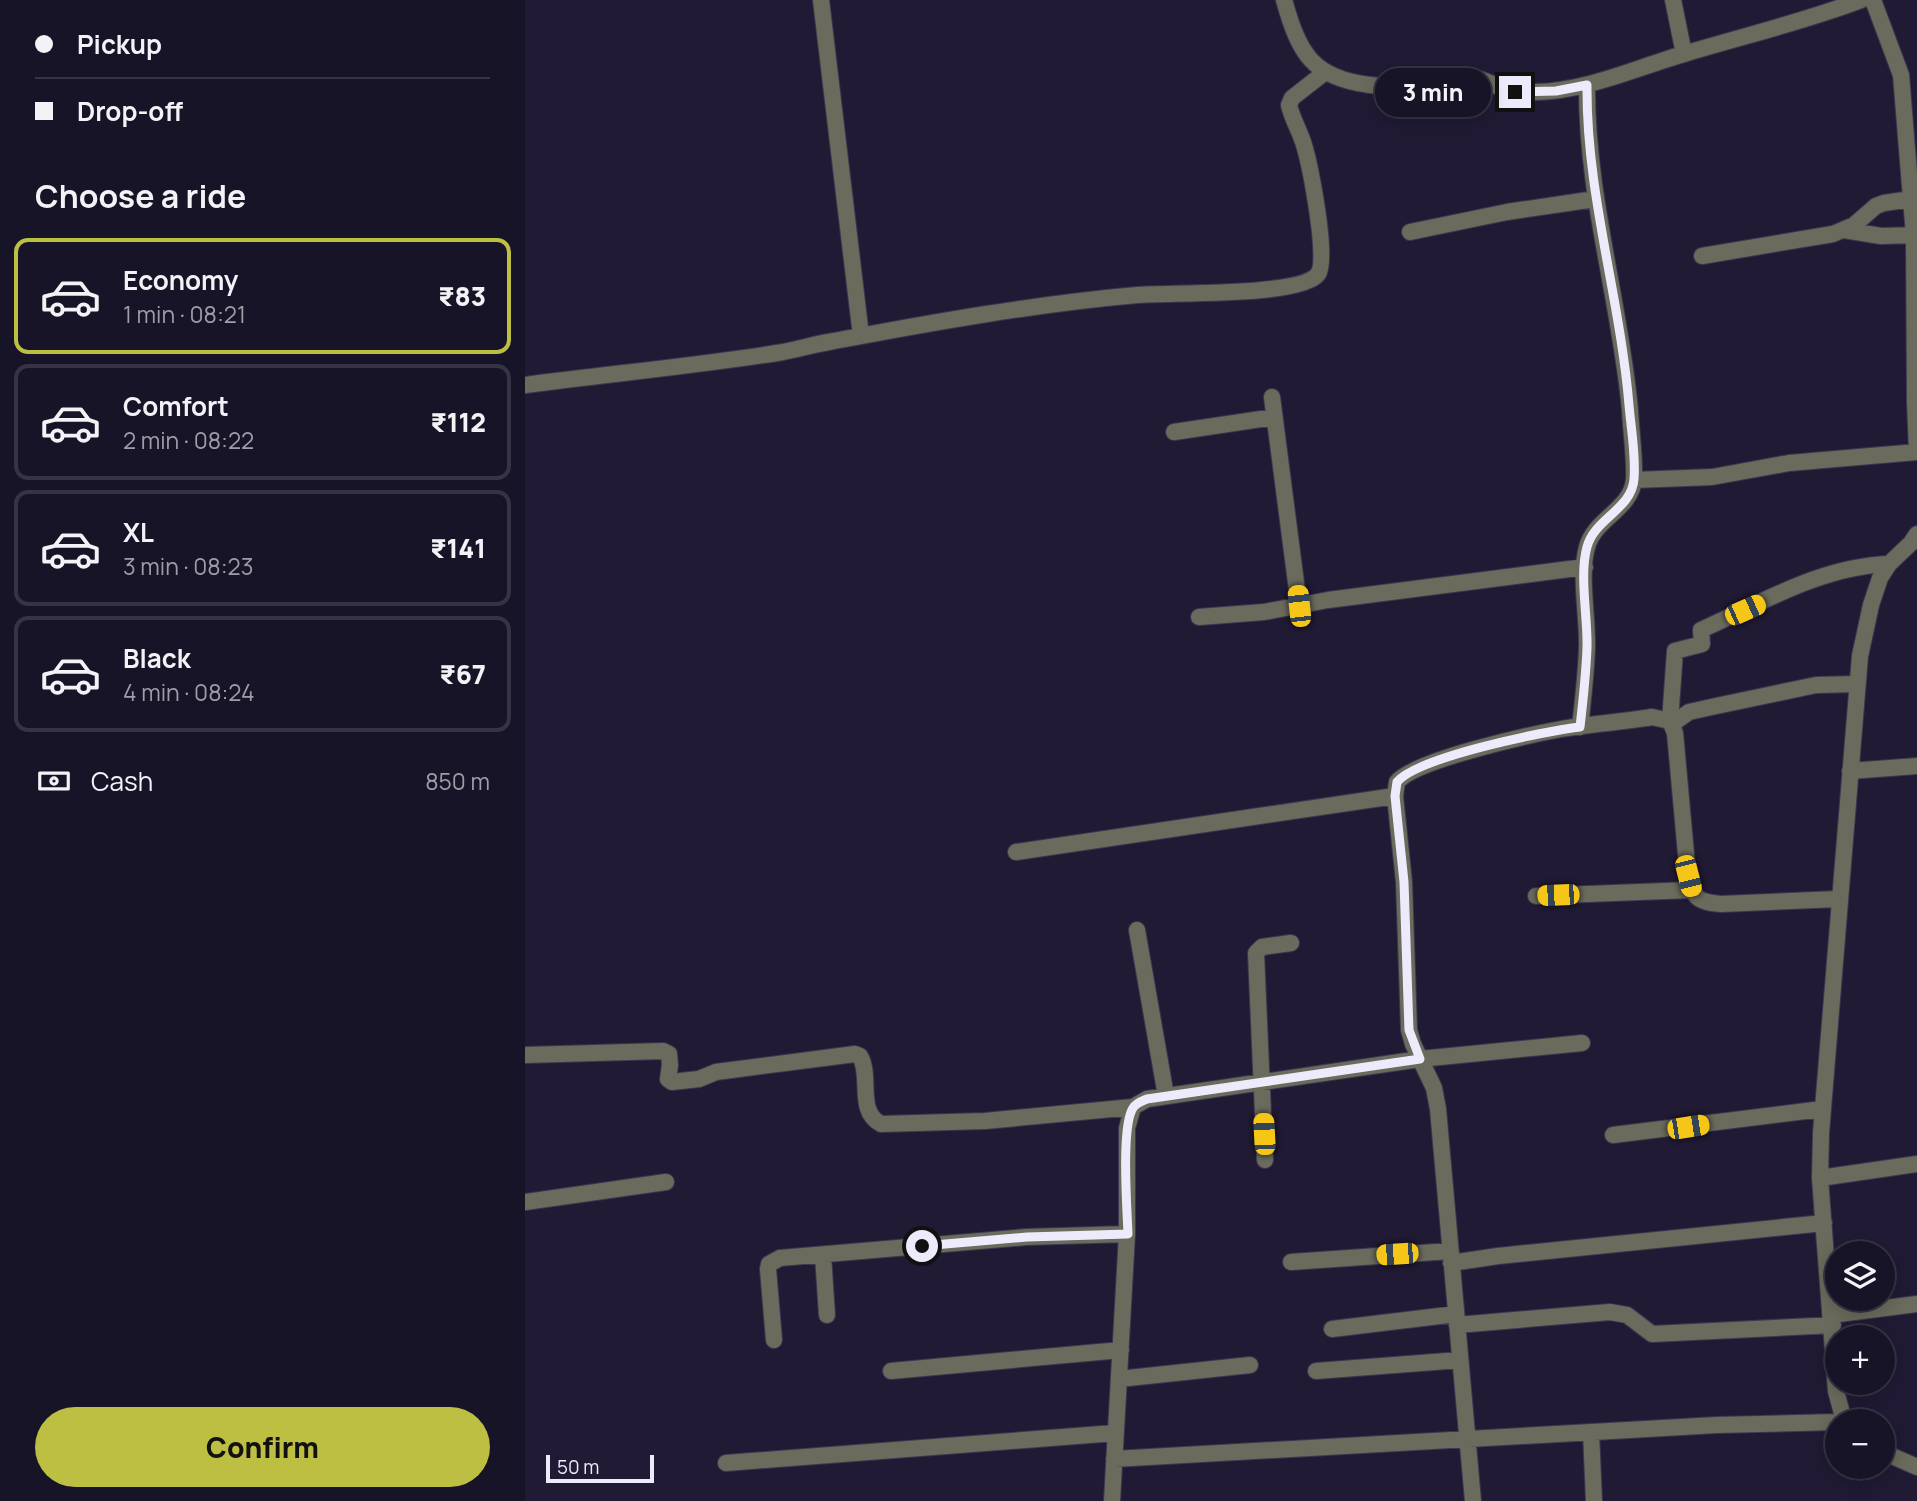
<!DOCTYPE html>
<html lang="en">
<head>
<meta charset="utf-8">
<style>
  :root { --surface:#181427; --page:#252133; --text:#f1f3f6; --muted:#9f9ea7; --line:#363344; --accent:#bdbf43 }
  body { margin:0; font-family:Manrope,sans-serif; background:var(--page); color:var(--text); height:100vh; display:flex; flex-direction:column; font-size:26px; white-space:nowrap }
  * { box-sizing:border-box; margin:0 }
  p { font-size:23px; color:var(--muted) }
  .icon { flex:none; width:38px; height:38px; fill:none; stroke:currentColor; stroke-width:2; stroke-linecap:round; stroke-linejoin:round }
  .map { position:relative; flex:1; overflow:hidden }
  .sheet { display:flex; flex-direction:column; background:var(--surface); width:525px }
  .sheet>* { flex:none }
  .top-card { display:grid; align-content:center; height:154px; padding:0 35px; background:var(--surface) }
  .buttons { position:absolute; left:1300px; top:1241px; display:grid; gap:14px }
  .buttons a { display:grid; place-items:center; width:70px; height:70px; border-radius:50%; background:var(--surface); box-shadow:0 4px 18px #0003,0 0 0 2px var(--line); font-size:35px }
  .scale { position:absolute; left:21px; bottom:18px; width:108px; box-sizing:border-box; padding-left:7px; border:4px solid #edeafc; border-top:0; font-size:19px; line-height:24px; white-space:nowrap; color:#edeafc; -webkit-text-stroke:5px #201a34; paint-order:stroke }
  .end { position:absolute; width:32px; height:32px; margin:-16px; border:9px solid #edeafc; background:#111; box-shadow:0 0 0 4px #111 }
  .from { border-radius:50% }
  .bubble { position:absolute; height:49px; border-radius:24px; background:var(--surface); box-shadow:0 4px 18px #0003,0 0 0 2px var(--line); font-size:23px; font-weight:800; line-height:49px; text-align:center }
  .car { position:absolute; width:21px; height:42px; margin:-21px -10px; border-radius:9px; box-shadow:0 0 5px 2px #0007; background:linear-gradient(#f5c518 24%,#345 0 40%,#f5c518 0 76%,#345 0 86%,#f5c518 0) }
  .top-card b { display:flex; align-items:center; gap:24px; height:66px; font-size:26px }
  .top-card b+b { border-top:2px solid var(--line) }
  .top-card i { width:18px; height:18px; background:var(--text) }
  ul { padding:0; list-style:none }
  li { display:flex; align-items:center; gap:21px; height:116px; margin:0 14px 10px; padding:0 21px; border:4px solid var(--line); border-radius:14px }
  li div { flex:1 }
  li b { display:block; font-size:26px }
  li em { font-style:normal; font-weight:800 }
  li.active { border-color:var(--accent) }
  li>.icon { width:63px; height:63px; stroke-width:1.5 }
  h2 { padding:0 35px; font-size:32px; line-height:84px }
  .pay { display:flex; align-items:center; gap:18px; height:77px; padding:0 35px; font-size:26px }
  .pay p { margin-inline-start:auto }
  .primary-button { display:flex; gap:14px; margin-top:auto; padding:14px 35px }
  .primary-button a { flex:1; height:80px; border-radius:42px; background:var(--accent); color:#111; font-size:28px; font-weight:800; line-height:80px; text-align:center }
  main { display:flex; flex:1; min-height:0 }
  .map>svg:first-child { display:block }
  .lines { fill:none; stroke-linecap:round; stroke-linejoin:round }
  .minor-casing { stroke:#3d3750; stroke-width:18 }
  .minor { stroke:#6a6b5c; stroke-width:16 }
  .route { stroke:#edeafc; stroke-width:9 }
</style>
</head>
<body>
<main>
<section class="sheet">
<div class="top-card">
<b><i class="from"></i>Pickup</b>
<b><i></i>Drop-off</b>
</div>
<h2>Choose a ride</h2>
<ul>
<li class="active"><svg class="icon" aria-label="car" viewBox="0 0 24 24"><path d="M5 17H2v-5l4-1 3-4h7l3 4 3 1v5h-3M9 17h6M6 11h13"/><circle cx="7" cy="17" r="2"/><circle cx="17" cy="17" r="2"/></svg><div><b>Economy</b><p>1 min · 08:21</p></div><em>₹83</em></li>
<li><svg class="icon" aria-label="car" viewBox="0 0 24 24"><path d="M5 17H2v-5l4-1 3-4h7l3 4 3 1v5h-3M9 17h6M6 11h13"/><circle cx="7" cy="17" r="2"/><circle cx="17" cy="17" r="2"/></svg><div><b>Comfort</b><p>2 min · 08:22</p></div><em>₹112</em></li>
<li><svg class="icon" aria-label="car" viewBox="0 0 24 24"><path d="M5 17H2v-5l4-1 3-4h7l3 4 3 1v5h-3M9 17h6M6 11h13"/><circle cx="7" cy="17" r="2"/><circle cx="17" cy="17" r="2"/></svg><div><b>XL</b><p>3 min · 08:23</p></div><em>₹141</em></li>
<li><svg class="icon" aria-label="car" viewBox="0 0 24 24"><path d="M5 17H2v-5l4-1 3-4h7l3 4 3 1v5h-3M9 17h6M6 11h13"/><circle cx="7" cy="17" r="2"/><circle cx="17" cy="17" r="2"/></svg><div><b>Black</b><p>4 min · 08:24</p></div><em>₹67</em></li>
</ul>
<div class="pay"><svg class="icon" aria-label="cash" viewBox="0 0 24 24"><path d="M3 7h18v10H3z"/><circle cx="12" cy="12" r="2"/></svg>Cash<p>850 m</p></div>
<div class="primary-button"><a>Confirm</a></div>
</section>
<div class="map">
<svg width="1392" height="1501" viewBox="0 0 1392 1501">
  <rect width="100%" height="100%" fill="#201a34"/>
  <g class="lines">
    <defs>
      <path id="minor" d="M296,0L336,336
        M759,0C774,53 787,78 845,85C863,87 880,88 897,85C913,83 929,76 944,77C955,77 964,83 974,87C986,91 998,93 1010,92C1062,91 1110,68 1159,54C1218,36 1278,22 1336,0
        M1148,0L1159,54
        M1348,0L1376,75L1389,235L1390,403L1392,451
        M1319,230L1356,236L1392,235
        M885,232L982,212L1070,199
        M1177,256L1308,234L1329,225L1351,206L1359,203L1386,199
        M0,385C84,374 169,366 252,353C271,350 290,344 309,341C409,322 511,304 612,295C644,292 777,297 793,274C804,260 785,165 779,145C775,131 767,119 764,105L767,98L799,73
        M747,397L774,606
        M649,432L749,417
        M1109,480L1187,477L1264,463L1392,452
        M674,617L739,612L803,600L1060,567
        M1145,721L1150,651L1177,644L1176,630C1236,603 1297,566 1364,564
        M1147,724L1164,712L1191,706L1291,685L1332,684
        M1055,727C1058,701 1061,674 1062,648C1063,618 1054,575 1062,547C1069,519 1107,509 1109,479C1110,457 1106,432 1105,410C1095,301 1061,195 1062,85
        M1325,771L1392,766
        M491,852L870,796
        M1011,896L1166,890
        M612,930L641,1096
        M0,1055L138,1051L144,1054L145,1065L143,1079L147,1082L174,1079L191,1072L330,1054L335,1056C347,1077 331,1111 356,1124L460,1121L608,1107
        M1088,1135L1297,1109
        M740,1160L731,953L737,947L766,943
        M1295,1178L1392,1164
        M0,1202L141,1182
        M298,1255L302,1315
        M766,1262L925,1251
        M926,1263L973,1256L1299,1223
        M1306,1315L1392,1304
        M932,1325L1085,1312L1102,1315L1127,1334L1308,1325
        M807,1329L931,1314
        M249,1340L243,1269L244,1264L255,1258L501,1237L602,1234
        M366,1371L596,1350
        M791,1371L935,1360
        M594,1379L725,1365
        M1319,1421L1311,1391L1295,1178L1296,1133L1335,656L1346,605L1355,578L1364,564L1386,543L1392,534
        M1066,1432L1069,1501
        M1358,1452L1392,1467
        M589,1459L1192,1425L1312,1422
        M201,1463L590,1433
        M587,1501L602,1234V1128L608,1107L622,1099L895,1059L1057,1043
        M948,1501L913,1109L909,1088L888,1044L884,1030L879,882L870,796L872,782C890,760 1004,735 1036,729C1066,724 1097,722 1127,717L1145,721L1150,733L1163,876C1169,899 1173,902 1196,904L1313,899"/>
    </defs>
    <!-- minor casing -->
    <use href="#minor" class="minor-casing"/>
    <!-- minor -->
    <use href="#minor" class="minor"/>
  </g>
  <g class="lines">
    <!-- route -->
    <path class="route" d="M397,1246L502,1237L603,1234C602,1208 596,1126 608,1108C611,1103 617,1101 622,1099L895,1059L884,1030L879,882L870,796L872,782C893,757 1020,731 1055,727C1058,701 1061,674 1062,648C1063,618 1054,575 1062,547C1069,519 1107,509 1109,479C1111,455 1106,429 1104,405C1095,297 1061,194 1062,85L1031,91L990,92"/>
  </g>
</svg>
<div class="buttons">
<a><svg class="icon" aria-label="layers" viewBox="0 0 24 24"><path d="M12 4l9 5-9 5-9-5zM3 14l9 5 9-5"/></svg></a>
<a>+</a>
<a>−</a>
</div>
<div class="scale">50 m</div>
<i class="end from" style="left:397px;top:1246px"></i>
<i class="end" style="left:990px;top:92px"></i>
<div class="bubble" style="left:850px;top:68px;width:116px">3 min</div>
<i class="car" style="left:774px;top:606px;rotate:354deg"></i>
<i class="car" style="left:1220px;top:610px;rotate:66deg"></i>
<i class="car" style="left:1163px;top:876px;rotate:166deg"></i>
<i class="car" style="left:1033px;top:895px;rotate:268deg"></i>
<i class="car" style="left:1163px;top:1127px;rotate:81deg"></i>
<i class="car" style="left:739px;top:1134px;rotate:357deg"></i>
<i class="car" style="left:872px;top:1254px;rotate:266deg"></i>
</div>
</main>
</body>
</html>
